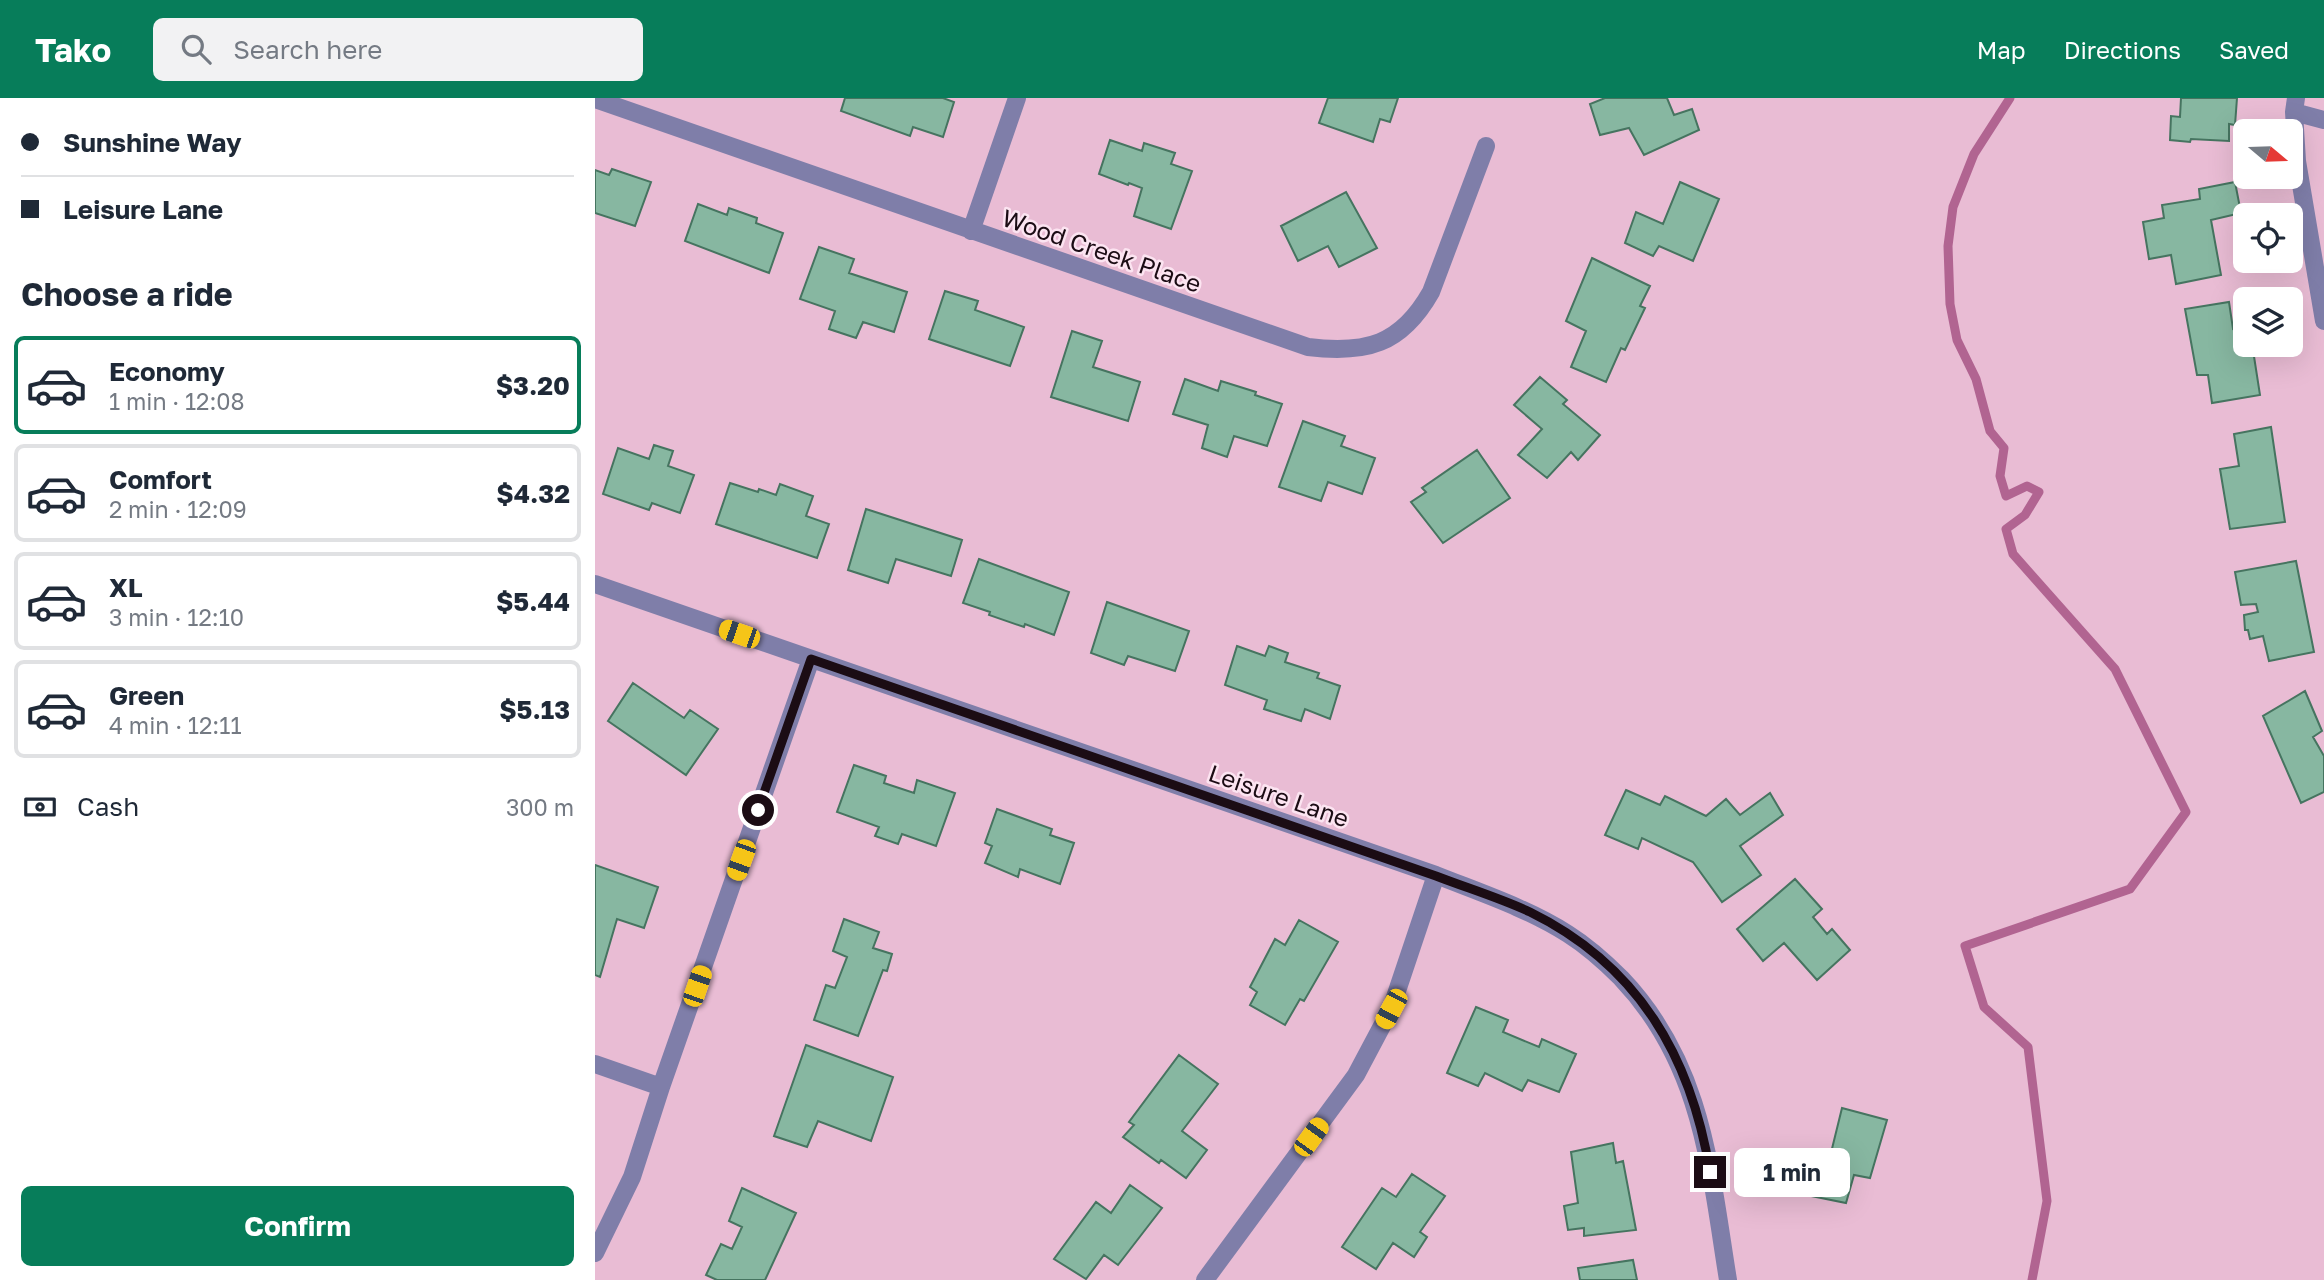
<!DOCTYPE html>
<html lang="en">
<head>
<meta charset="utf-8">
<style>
  :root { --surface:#fff; --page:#f2f2f3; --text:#1f2937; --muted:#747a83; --line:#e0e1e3; --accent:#077d5a }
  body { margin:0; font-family:"Golos Text",sans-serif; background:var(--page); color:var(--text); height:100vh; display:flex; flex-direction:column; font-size:26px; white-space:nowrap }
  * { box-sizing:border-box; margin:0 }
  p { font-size:23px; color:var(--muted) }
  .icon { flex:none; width:38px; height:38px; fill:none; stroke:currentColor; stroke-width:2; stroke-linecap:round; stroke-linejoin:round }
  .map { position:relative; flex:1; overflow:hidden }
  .side { display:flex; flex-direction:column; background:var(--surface); width:595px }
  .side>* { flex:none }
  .hud { display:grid; align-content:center; height:154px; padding:0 21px; background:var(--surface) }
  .needle { width:46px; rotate:109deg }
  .controls { position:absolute; left:1638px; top:21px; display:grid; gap:14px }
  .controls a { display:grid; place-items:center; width:70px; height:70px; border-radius:10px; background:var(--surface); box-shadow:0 7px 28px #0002; font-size:35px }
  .end { position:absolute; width:32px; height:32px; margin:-16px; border:9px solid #1b0c14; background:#fff; box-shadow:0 0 0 4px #fff }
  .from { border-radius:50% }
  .bubble { position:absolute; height:49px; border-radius:10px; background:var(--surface); box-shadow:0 7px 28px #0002; font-size:23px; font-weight:700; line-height:49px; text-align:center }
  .car { position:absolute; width:21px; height:42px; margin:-21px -10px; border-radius:9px; box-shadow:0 0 5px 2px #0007; background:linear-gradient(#f5c518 24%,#345 0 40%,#f5c518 0 76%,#345 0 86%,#f5c518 0) }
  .hud b { display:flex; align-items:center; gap:24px; height:66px; font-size:26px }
  .hud b+b { border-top:2px solid var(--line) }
  .hud i { width:18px; height:18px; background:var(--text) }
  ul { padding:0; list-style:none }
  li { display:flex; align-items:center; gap:21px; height:98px; margin:0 14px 10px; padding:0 7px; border:4px solid var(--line); border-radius:10px }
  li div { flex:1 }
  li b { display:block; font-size:26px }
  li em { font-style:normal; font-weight:700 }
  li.current { border-color:var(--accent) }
  li>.icon { width:63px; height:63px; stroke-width:1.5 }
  h2 { padding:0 21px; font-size:32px; line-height:84px }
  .pay { display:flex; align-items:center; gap:18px; height:77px; padding:0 21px; font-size:26px }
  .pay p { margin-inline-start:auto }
  .cta { display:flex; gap:14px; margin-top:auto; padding:14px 21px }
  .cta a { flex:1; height:80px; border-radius:10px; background:var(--accent); color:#fff; font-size:28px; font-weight:700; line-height:80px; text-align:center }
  header { display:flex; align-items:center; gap:42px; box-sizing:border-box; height:98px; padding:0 35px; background:var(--accent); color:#fff }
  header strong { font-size:33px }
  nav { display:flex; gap:38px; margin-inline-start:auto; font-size:24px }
  .search { width:490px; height:63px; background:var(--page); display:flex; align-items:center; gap:18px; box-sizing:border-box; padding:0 24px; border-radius:10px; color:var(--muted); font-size:26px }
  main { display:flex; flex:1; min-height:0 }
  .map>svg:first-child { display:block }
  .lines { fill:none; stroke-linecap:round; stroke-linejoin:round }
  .stream { stroke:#b16491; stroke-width:9 }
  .building { fill:#87b7a1; stroke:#467460; stroke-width:2 }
  .minor { stroke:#7f7ea9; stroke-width:18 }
  .route { stroke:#1b0c14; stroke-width:9 }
  .labels { text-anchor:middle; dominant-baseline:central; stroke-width:5; stroke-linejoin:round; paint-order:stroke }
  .street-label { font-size:24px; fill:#1b0c14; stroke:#fce4f1 }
</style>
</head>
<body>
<header>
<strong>Tako</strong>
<div class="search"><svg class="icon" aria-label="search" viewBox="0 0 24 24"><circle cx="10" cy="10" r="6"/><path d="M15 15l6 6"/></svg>Search here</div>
<nav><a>Map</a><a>Directions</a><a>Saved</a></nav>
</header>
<main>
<section class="side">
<div class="hud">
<b><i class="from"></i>Sunshine Way</b>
<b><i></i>Leisure Lane</b>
</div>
<h2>Choose a ride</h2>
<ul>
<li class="current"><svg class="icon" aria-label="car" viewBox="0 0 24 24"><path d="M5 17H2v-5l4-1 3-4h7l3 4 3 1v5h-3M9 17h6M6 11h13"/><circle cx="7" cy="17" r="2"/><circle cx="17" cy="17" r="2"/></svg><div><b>Economy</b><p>1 min · 12:08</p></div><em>$3.20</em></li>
<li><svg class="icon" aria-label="car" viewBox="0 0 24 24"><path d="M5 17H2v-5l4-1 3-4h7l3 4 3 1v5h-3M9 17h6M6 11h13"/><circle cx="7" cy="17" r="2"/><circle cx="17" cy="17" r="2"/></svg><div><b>Comfort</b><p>2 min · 12:09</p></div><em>$4.32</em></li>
<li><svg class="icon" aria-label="car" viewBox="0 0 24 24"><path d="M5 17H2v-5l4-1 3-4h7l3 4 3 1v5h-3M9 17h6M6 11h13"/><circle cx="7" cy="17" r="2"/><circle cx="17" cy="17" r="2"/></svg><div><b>XL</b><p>3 min · 12:10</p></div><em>$5.44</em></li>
<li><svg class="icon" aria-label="car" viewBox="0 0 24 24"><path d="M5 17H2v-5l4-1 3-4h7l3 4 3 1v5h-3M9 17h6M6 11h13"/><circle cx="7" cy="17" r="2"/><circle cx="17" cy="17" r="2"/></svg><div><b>Green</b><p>4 min · 12:11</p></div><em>$5.13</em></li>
</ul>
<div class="pay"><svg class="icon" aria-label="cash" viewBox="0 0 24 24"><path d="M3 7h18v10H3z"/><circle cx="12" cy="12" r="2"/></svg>Cash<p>300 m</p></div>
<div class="cta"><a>Confirm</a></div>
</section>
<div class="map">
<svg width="1729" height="1182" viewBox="0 0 1729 1182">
  <rect width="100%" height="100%" fill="#e9bcd4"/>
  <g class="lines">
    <!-- stream -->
    <path class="stream" d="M1415,0L1379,56L1358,109L1353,148L1355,206L1362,242L1381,281L1395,333L1409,350L1405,378L1411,398L1432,388L1444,394L1430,417L1411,431L1418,456L1520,571L1591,714L1535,791L1370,848L1389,909L1433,949L1452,1103L1437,1182"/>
  </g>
  <!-- building -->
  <path class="building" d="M250,0H348L359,4L348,39L318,29L315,38L246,13Z
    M733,0H803L795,24L785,21L778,44L724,25Z
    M1010,0H1072L1079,17L1097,11L1104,32L1049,57L1034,30L1005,37L995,6Z
    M1586,0H1642L1640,27L1634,26V43L1596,41L1595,44L1575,42L1576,18L1585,19Z
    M515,42L547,53L549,45L580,55L576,66L597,73L576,131L539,118L547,90L534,85L533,87L504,76Z
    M17,71L56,84L40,128L0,115V72L14,77Z
    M1085,84L1124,101L1098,163L1064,148L1058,158L1030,145L1041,114L1068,126Z
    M1640,84L1646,115L1616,122L1626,177L1581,186L1576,157L1554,161L1548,124L1569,120L1567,107L1605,101L1604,91Z
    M751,94L782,150L744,169L733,148L703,163L686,128Z
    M103,106L132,117L134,110L162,120L161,125L188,135L174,175L90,143Z
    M224,149L259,161L254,175L312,194L299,234L268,224L261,240L234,231L240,213L205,201Z
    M997,160L1055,188L1045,208L1050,210L1030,252L1026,250L1011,284L976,269L991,233L971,223Z
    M350,193L383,203L380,212L429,229L415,268L334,241Z
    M1634,204L1638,231L1641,230L1645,254L1658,252L1665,297L1617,305L1613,277H1602L1590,211Z
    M477,233L507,243L498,269L545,284L533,323L456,299Z
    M945,279L972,302L968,306L1005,337L983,362L976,354L952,380L923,357L947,331L919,307Z
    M590,281L623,293L626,283L661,294L660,297L687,306L672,348L639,338L632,359L607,350L613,327L578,316Z
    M708,323L750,338L746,348L780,360L767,396L733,384L726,403L684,389Z
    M1676,329L1690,424L1635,431L1625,371L1644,368L1639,336Z
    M59,347L78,353L73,368L99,377L85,415L57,405L54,412L8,396L23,350L54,361Z
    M882,352L915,400L848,445L816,404L831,394L827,390Z
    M135,385L163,394L164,391L181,397L185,386L218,398L211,418L234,426L222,460L121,426Z
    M271,411L367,442L356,478L301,461L293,485L253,472Z
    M384,461L474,494L459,537L430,526L429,529L394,517L395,514L368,505Z
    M1701,463L1719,554L1674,563L1668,538L1655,541L1653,532H1650L1649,517L1663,514L1661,506L1646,507L1640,474Z
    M512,504L594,533L580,573L533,558L529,567L496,555Z
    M642,548L670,558L674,548L693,555L690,564L724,575L722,580L745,588L735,621L710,611L706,623L669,611L672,602L630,587Z
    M38,585L89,620L95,612L123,631L91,677L13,623Z
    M1710,593L1727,633L1718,639L1729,658V694L1706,705L1668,618Z
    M259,667L291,678L289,685L319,695L322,682L360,695L341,748L307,736L303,746L280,738L284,729L242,714Z
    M1031,692L1065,707L1070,698L1111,718L1131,701L1145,717L1175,695L1188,717L1145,748L1166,777L1127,804L1098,764L1047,740L1043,751L1010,737Z
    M402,711L457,731L455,737L479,745L465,786L425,771L423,779L390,765L397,748L390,745Z
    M0,767L63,789L49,830L22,821L5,879L0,877Z
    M1200,781L1227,811L1218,819L1232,836L1237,831L1255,852L1222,882L1189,845L1168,863L1142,831Z
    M249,821L284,834L278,850L297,856L292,873L288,872L263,938L219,922L231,887L240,890L252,859L238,853Z
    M704,822L743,844L709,903L705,901L690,927L655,907L662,894L655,889L680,841L690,847Z
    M881,909L913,922L908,934L944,949L947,941L981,956L964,994L933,982L927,993L890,975L883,988L852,975Z
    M211,947L298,979L276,1043L223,1023L212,1049L179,1038Z
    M584,957L623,986L587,1033L612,1052L591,1080L566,1062L564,1065L528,1039L539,1027L534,1024Z
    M1247,1010L1292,1022L1275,1080L1259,1077L1251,1105L1216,1098L1224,1065L1233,1067Z
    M1018,1045L1021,1065L1028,1063L1041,1132L989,1138V1130L973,1132L969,1108L983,1105L976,1054Z
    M817,1076L850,1098L825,1134L832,1139L819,1159L798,1145L781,1171L747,1149L787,1090L801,1099Z
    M535,1087L567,1110L523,1167L509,1157L491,1181L459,1161L501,1104L516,1115Z
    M147,1090L201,1115L170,1182H122L111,1177L126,1146L137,1151L147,1129L134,1123Z
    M1038,1162L1042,1182H985L983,1170Z"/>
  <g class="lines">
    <!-- minor -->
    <path class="minor" d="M1701,0L1699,14L1702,63L1729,223
      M0,1L713,249C771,256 806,247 836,194L891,48
      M1699,14L1729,22
      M376,133L422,0
      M0,486L841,777C886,795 932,810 973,836C992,848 1010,864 1026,880C1108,966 1115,1071 1133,1182
      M0,966L66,989
      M0,1155L37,1079L66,989L216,561
      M610,1182L761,977L796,911L841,777"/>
  </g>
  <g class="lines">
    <!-- route -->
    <path class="route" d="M163,712L216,561L841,778C872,790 905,800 935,814C1043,867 1096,958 1115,1074"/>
  </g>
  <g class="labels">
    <!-- street labels -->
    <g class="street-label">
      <text transform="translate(507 152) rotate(19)">Wood Creek Place</text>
      <text transform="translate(684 697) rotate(19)">Leisure Lane</text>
    </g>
  </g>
</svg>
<div class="controls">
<a><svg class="needle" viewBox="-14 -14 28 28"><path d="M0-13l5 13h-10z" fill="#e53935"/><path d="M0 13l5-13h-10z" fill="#747a83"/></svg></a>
<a><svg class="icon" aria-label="locate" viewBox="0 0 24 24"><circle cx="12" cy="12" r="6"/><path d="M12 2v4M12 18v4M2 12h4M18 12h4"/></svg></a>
<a><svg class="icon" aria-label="layers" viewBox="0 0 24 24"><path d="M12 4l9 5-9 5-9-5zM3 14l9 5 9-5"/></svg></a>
</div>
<i class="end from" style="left:163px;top:712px"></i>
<i class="end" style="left:1115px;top:1074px"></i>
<div class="bubble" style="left:1139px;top:1050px;width:116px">1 min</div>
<i class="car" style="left:144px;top:536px;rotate:289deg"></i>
<i class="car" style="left:146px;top:762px;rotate:200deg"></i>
<i class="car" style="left:102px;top:888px;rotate:19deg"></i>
<i class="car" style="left:796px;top:911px;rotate:208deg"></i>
<i class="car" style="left:716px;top:1039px;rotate:36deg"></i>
</div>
</main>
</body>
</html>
